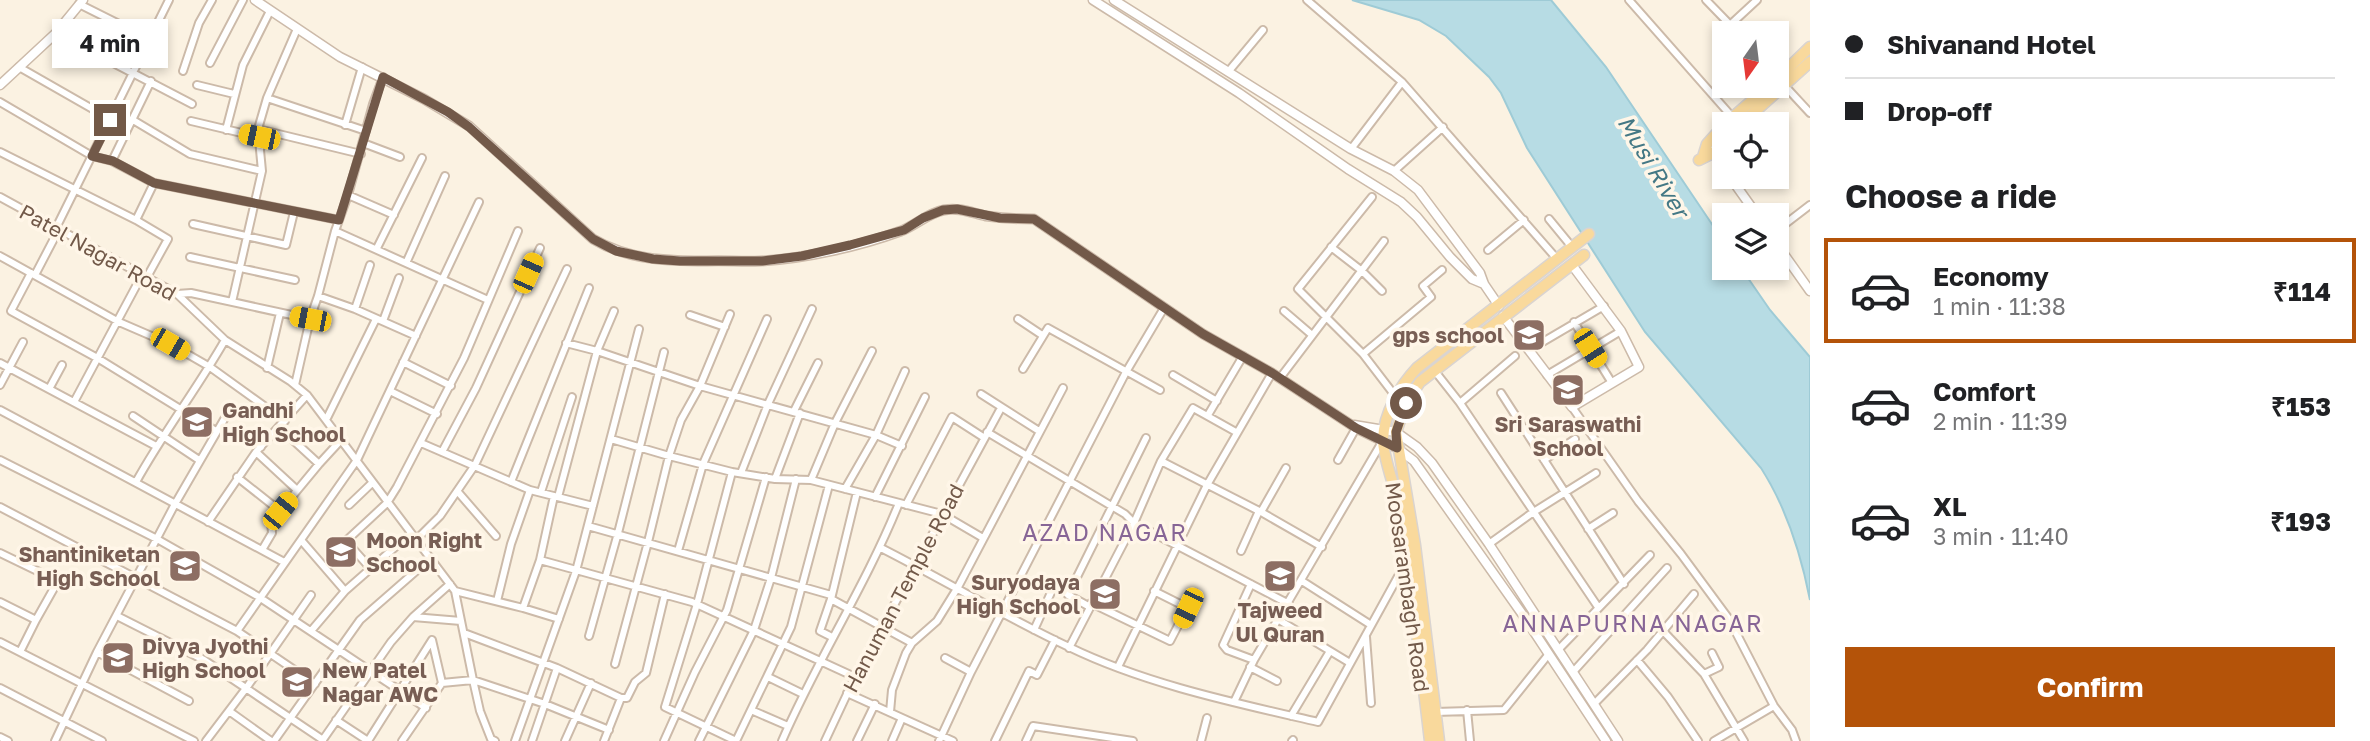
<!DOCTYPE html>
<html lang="en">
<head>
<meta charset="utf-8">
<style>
  :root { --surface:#fff; --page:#f6f6f6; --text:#202124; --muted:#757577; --line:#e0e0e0; --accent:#b45309 }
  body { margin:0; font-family:"Golos Text",sans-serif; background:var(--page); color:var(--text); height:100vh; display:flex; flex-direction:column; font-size:26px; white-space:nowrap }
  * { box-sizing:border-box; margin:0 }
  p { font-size:23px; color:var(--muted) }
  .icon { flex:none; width:38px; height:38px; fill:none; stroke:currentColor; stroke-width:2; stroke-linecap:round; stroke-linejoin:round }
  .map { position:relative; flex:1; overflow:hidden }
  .details { display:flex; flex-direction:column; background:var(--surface); width:560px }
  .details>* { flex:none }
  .guide { display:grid; align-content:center; height:154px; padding:0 35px; background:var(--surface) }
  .needle { width:46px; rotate:194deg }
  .tools { position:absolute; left:1712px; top:21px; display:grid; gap:14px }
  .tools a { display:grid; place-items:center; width:77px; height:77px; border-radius:0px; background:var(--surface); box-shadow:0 4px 10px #0003; font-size:35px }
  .end { position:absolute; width:32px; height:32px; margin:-16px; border:9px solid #725949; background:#fff; box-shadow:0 0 0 4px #fff }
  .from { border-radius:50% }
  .bubble { position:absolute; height:49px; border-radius:0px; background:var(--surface); box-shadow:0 4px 10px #0003; font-size:23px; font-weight:700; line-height:49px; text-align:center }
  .car { position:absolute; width:21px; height:42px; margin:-21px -10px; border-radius:9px; box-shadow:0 0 5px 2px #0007; background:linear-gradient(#f5c518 24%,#345 0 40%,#f5c518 0 76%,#345 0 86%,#f5c518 0) }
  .guide b { display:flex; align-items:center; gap:24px; height:66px; font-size:26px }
  .guide b+b { border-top:2px solid var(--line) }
  .guide i { width:18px; height:18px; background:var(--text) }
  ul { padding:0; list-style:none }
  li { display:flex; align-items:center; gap:21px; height:105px; margin:0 14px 10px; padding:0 21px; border:4px solid transparent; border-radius:0px }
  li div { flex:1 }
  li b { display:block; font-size:26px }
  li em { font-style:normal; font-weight:700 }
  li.selected { border-color:var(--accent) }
  li>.icon { width:63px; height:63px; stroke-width:1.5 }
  h2 { padding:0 35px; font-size:32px; line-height:84px }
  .button { display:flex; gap:14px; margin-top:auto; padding:14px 35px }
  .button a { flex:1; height:80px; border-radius:0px; background:var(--accent); color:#fff; font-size:28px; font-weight:700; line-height:80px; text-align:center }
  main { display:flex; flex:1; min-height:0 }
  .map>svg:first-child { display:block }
  .water { fill:#b7dce4; stroke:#9ecbd6; stroke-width:2 }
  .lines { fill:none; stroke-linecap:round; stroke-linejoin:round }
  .minor-casing { stroke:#ccbaa9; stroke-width:10 }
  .tertiary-casing { stroke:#ccbaa9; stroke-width:11 }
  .primary-casing { stroke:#dad4d0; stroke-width:13 }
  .minor { stroke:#fff; stroke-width:6 }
  .tertiary { stroke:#fff; stroke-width:8 }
  .primary { stroke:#f9d99c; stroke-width:10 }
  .route { stroke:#725949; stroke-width:9 }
  .labels { text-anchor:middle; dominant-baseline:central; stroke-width:7; stroke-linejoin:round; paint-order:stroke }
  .street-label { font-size:21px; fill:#725949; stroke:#fff6e8 }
  .education-label { font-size:21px; font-weight:bold; fill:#785e54; stroke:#fff6e8; text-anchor:start }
  .water-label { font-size:23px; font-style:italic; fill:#447885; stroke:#fff6e8 }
  .neighbourhood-label { font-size:23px; letter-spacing:2px; fill:#876596; stroke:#fff6e8 }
</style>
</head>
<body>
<main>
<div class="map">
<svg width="1810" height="741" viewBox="0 0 1810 741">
  <rect width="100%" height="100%" fill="#fbf2e2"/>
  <!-- water -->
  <path class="water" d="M1352,0H1551L1606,67L1724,242V268H1741L1770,310L1810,357V600C1801,554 1786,507 1761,468L1645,332L1527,148L1501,93L1489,77L1446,36L1419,20Z"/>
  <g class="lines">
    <defs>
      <path id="minor" d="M1307,0L1402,82L1557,259
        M1629,0L1734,119
        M1706,0L1738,33
        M79,4L149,39
        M1730,25L1757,0
        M56,33L192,104
        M210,63L243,0
        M19,67L110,119
        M183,71L199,23L212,0
        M1228,72L1263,30
        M197,85L234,94
        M1785,86L1810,113
        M267,98L366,131
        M0,102L92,156L112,161L154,183L339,220
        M133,120L190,154L262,171
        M191,121L259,137
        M345,125L362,67
        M258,129L361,154
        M226,130L243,65L270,11
        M363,143L400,157
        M1351,149L1402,82
        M0,152L136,220L168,239L147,277
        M112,161L151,81
        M1394,171L1443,127
        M348,195L394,215
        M0,197L177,294L225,340L290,381L307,395L455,591L473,680L480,711L491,739L495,741
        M1372,197L1298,289L1363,354L1396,397
        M1549,219L1572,247
        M136,220L154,183
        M193,224L286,245L294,212
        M56,228L169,0
        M335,231L488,300
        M1776,231L1810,205
        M1331,247L1362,271L1382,291
        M377,248L422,158
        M1488,250L1524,220
        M0,256L119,322L170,344L210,367L285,421
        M190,257L295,280
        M407,261L445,176
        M31,273L11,311L99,359L216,431
        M35,275L59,229
        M177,294L191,293L310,319
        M318,296L355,309L416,336
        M232,302L262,171L258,129L267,98L297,29
        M355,309L370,265
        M1284,311L1312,335
        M690,315L725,327
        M1018,319L1042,335
        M383,321L399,278
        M1574,322L1612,383
        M566,343L597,351L700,386L876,435L902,446
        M1529,350L1604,306
        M1363,354L1431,297L1423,286L1442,270
        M403,362L451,386
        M0,363L156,446
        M267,368L280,313
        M1023,369L1048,328L1160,390
        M1434,370L1460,403L1598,607
        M1173,375L1217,401
        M1547,375L1621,331
        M1280,378L1384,241
        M0,385L23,342
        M295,385L310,319L318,296L335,231L348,195L373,104L383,77
        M49,389L62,365
        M390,391L437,414
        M1501,393L1624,584
        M981,394L1039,431
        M74,402L142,275
        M1460,403L1515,356
        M1572,407L1638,501L1681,554L1729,619L1774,706L1792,730L1796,741
        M0,410L284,562
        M794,411L818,363
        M1208,415L1243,356
        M133,416L199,460
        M327,418L376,319
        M280,428L319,464
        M241,430L261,447
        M987,432L1125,514L1134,523L1289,604
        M611,439L669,456L732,472L775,479L811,480L942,514L983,538
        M421,443L530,490L593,506
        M256,452L297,490
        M442,452L476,388L540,248
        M0,460L157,539L259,597L426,708
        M1338,460L1356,428
        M1544,460L1575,439
        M1161,461L1261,512L1322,547
        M732,472L697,604L665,707L736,741
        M741,473L768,404L812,309
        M237,477L280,511
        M775,479L800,413
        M811,480L835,423L872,351
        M136,482C163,433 197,389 225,340
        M511,482L589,288
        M845,489L876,435L905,371
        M458,492L496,536
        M541,492L572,397
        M554,496L540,560L692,602L855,677
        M558,497L597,351L614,311
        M875,497L925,397
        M349,505L372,483
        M906,505L952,417L983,437
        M0,507L237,631L315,684
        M1261,512L1286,468
        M208,522L256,452L307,395
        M588,526L831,595
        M1588,529L1613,513
        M417,539L440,516L475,465L567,269
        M301,540L345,591
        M1489,544L1532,513L1596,473
        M881,548C944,580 1005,617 1069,647C1145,684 1236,703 1318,722L1406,562
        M262,550L272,533L271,522L319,464L342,439
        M678,551L703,464L767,319
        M1241,551L1259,511
        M0,553L58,581L36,620L0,602
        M540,560L523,608L559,619
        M371,569L346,541L387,503L397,487L464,358L518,231
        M1302,581L1371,625
        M1251,584L1223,645L1227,650L1254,660
        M455,591L523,608
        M1154,591L1188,608
        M1068,595L1090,607
        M831,599L912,643
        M497,601L511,544L530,490
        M1091,603L1170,641L1195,593
        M117,616L204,660L323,740
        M413,617L461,621
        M1279,620L1350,663
        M1034,630L1053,588L1059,586L1068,595L1146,438
        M237,631L357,460L479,202
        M311,631L345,591L410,534
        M1663,631L1704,674L1744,741
        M464,633L557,668L621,698
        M589,636L618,533L664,352
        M832,637L820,631L831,599L857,492
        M1366,637L1371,703
        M0,642L194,741
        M1069,648L1134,523L1161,461L1193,408L1236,432
        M1559,649L1650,555
        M20,652L36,620
        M97,652L189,701
        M945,658L971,672
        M1637,660L1668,697L1698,741
        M615,664L648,542L669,456L681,420L700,386L730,314
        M1118,667L1207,485L1272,373
        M1250,667L1277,681
        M1573,672L1667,568
        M1704,674L1719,667L1712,653
        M768,677L803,694
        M0,688L102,741
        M847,693L953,741
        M1234,702L1254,660L1382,442
        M1594,704L1647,650L1694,594
        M751,710L788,726
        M1467,710L1470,741
        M229,711L271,741
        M890,712L892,690L906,653L912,643L937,621L958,587L1063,388
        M1435,712L1504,710L1548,655
        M1291,716L1330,651
        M336,720L368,741
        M0,737L8,741
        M55,741L97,652L175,504L226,416
        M206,741L247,687L311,595
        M274,741L360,620L431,558
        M322,741L391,642L413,617L450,584
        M368,741L432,640L442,683
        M402,741L442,683L473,680L545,704L609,730
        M515,741L576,571L639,329
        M532,741L557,668
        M565,741L591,683
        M604,741L621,698H627L635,682L646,673L665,594
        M664,741L695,672L727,610L766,477
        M699,741L754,630L771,578L796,479
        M736,741L791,627L829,485
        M782,741C817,660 866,585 899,503
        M825,741L855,677L1001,408
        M857,741L875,704
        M892,741L902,718
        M939,741L971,672L1126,372L1164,308
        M995,741L1029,671L1037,675L1055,640
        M1026,741L1033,726L1133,741
        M1201,741L1207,718
        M1292,741L1293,740
        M1714,741L1774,706"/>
      <path id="tertiary" d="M255,0L340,57L424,99L469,126L593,239C628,260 667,261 707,261C725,260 742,262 760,261C804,259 860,246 901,231C916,225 928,213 944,210C959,207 972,213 986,216C1002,218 1018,219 1034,219L1203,334L1272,373L1356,428L1397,448L1414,461L1525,618L1606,741
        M1093,0L1239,93L1348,169L1401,202L1417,217L1450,257L1472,279L1484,284
        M1114,0L1351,149L1394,171L1418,190L1480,273L1484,284L1499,306
        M0,85L56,33L83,0
        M1711,151L1724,168
        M1730,177L1757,215
        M1776,243L1810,291
        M1503,316L1572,407L1639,367L1621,331L1572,265
        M1354,425L1396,432L1417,447L1432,463L1489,544L1618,741"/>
      <path id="primary" d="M1776,80L1810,47
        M1725,124L1769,86
        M1741,124L1810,62
        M1703,157L1707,144L1724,125
        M1699,160L1713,153L1724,142
        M1430,741C1421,664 1412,588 1400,512C1397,492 1382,455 1383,439C1384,413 1400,386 1417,368L1589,234
        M1439,741L1415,545L1396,432L1406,403L1420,382L1584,255"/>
    </defs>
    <!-- minor casing -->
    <use href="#minor" class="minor-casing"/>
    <!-- tertiary casing -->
    <use href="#tertiary" class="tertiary-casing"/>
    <!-- primary casing -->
    <use href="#primary" class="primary-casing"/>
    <!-- minor -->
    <use href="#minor" class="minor"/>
    <!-- tertiary -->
    <use href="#tertiary" class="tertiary"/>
    <!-- primary -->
    <use href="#primary" class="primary"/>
  </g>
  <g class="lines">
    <!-- route -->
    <path class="route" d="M110,120L92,156L113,161L154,183L339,220L383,77L448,112L469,127L593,239L616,251L653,259L680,261H762L802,256L850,245L904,230L923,218L943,210L957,209L1000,218L1034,219L1203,334L1272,373L1356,428L1397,448L1396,432L1406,403"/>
  </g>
  <!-- icons -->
  <defs>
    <symbol id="university-square" viewBox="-11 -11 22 22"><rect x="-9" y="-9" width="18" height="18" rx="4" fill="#8d6e63" stroke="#fff6e8"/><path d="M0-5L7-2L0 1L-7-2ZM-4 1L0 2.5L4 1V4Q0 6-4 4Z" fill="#fff"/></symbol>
    <symbol id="school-square" viewBox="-11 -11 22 22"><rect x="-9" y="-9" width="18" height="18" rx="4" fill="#8d6e63" stroke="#fff6e8"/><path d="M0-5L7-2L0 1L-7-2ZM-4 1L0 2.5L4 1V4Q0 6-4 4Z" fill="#fff"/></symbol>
  </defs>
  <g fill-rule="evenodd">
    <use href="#university-square" x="1510" y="316" width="38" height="38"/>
    <use href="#university-square" x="1549" y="371" width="38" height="38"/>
    <use href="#university-square" x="178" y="403" width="38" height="38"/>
    <use href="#university-square" x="322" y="533" width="38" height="38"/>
    <use href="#university-square" x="166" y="547" width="38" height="38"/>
    <use href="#school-square" x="1261" y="557" width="38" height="38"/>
    <use href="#university-square" x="1086" y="575" width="38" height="38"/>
    <use href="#university-square" x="99" y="639" width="38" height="38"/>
    <use href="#university-square" x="278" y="663" width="38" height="38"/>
  </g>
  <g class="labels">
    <!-- street labels -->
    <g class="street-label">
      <text transform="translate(98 252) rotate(29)">Patel Nagar Road</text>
      <text transform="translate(1408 587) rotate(82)">Moosarambagh Road</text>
      <text transform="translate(903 588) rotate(-62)">Hanuman Temple Road</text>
    </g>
    <!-- education labels -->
    <g class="education-label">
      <text x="1504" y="335" text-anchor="end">gps school</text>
      <text x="222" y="410">Gandhi<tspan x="222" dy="24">High School</tspan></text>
      <text x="1568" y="424" text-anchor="middle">Sri Saraswathi<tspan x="1568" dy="24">School</tspan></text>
      <text x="366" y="540">Moon Right<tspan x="366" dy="24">School</tspan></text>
      <text x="160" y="554" text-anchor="end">Shantiniketan<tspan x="160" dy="24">High School</tspan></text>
      <text x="1080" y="582" text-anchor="end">Suryodaya<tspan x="1080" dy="24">High School</tspan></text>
      <text x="1280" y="610" text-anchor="middle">Tajweed<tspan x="1280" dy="24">Ul Quran</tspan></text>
      <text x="142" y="646">Divya Jyothi<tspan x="142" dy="24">High School</tspan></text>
      <text x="322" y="670">New Patel<tspan x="322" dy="24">Nagar AWC</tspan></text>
    </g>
    <!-- water labels -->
    <g class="water-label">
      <text transform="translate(1654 166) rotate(59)">Musi River</text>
    </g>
    <!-- neighbourhood labels -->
    <g class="neighbourhood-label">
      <text x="1105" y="532">AZAD NAGAR</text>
      <text x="1633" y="623">ANNAPURNA NAGAR</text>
    </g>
  </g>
</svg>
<div class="tools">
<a><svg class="needle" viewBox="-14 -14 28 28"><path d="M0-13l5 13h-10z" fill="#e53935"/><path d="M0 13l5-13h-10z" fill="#757577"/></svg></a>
<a><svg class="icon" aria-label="locate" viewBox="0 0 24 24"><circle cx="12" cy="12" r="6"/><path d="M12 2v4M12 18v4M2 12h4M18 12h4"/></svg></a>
<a><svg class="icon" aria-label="layers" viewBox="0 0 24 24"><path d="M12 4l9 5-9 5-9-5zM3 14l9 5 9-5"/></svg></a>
</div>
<i class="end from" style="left:1406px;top:403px"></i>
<i class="end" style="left:110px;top:120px"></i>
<div class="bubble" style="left:52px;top:19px;width:116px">4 min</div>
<i class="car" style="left:259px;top:137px;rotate:282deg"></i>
<i class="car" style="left:528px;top:273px;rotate:24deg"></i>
<i class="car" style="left:310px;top:319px;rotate:281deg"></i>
<i class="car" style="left:170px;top:344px;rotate:120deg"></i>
<i class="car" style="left:1590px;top:348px;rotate:147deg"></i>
<i class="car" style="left:280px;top:511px;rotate:39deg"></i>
<i class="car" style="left:1188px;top:608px;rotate:205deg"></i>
</div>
<section class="details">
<div class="guide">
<b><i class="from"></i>Shivanand Hotel</b>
<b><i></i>Drop-off</b>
</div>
<h2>Choose a ride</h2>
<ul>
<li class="selected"><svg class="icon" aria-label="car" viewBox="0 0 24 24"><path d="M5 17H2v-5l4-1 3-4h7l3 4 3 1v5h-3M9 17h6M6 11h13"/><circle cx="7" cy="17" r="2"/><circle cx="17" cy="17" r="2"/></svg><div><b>Economy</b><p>1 min · 11:38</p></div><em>₹114</em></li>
<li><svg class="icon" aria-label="car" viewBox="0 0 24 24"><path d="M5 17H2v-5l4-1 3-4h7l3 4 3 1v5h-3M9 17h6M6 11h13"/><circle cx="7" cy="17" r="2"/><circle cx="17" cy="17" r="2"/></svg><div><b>Comfort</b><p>2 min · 11:39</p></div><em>₹153</em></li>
<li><svg class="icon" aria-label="car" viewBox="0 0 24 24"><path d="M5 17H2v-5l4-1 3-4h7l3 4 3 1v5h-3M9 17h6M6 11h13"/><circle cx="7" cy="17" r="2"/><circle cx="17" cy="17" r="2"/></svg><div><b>XL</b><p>3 min · 11:40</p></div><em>₹193</em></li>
</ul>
<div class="button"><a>Confirm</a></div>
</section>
</main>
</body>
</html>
